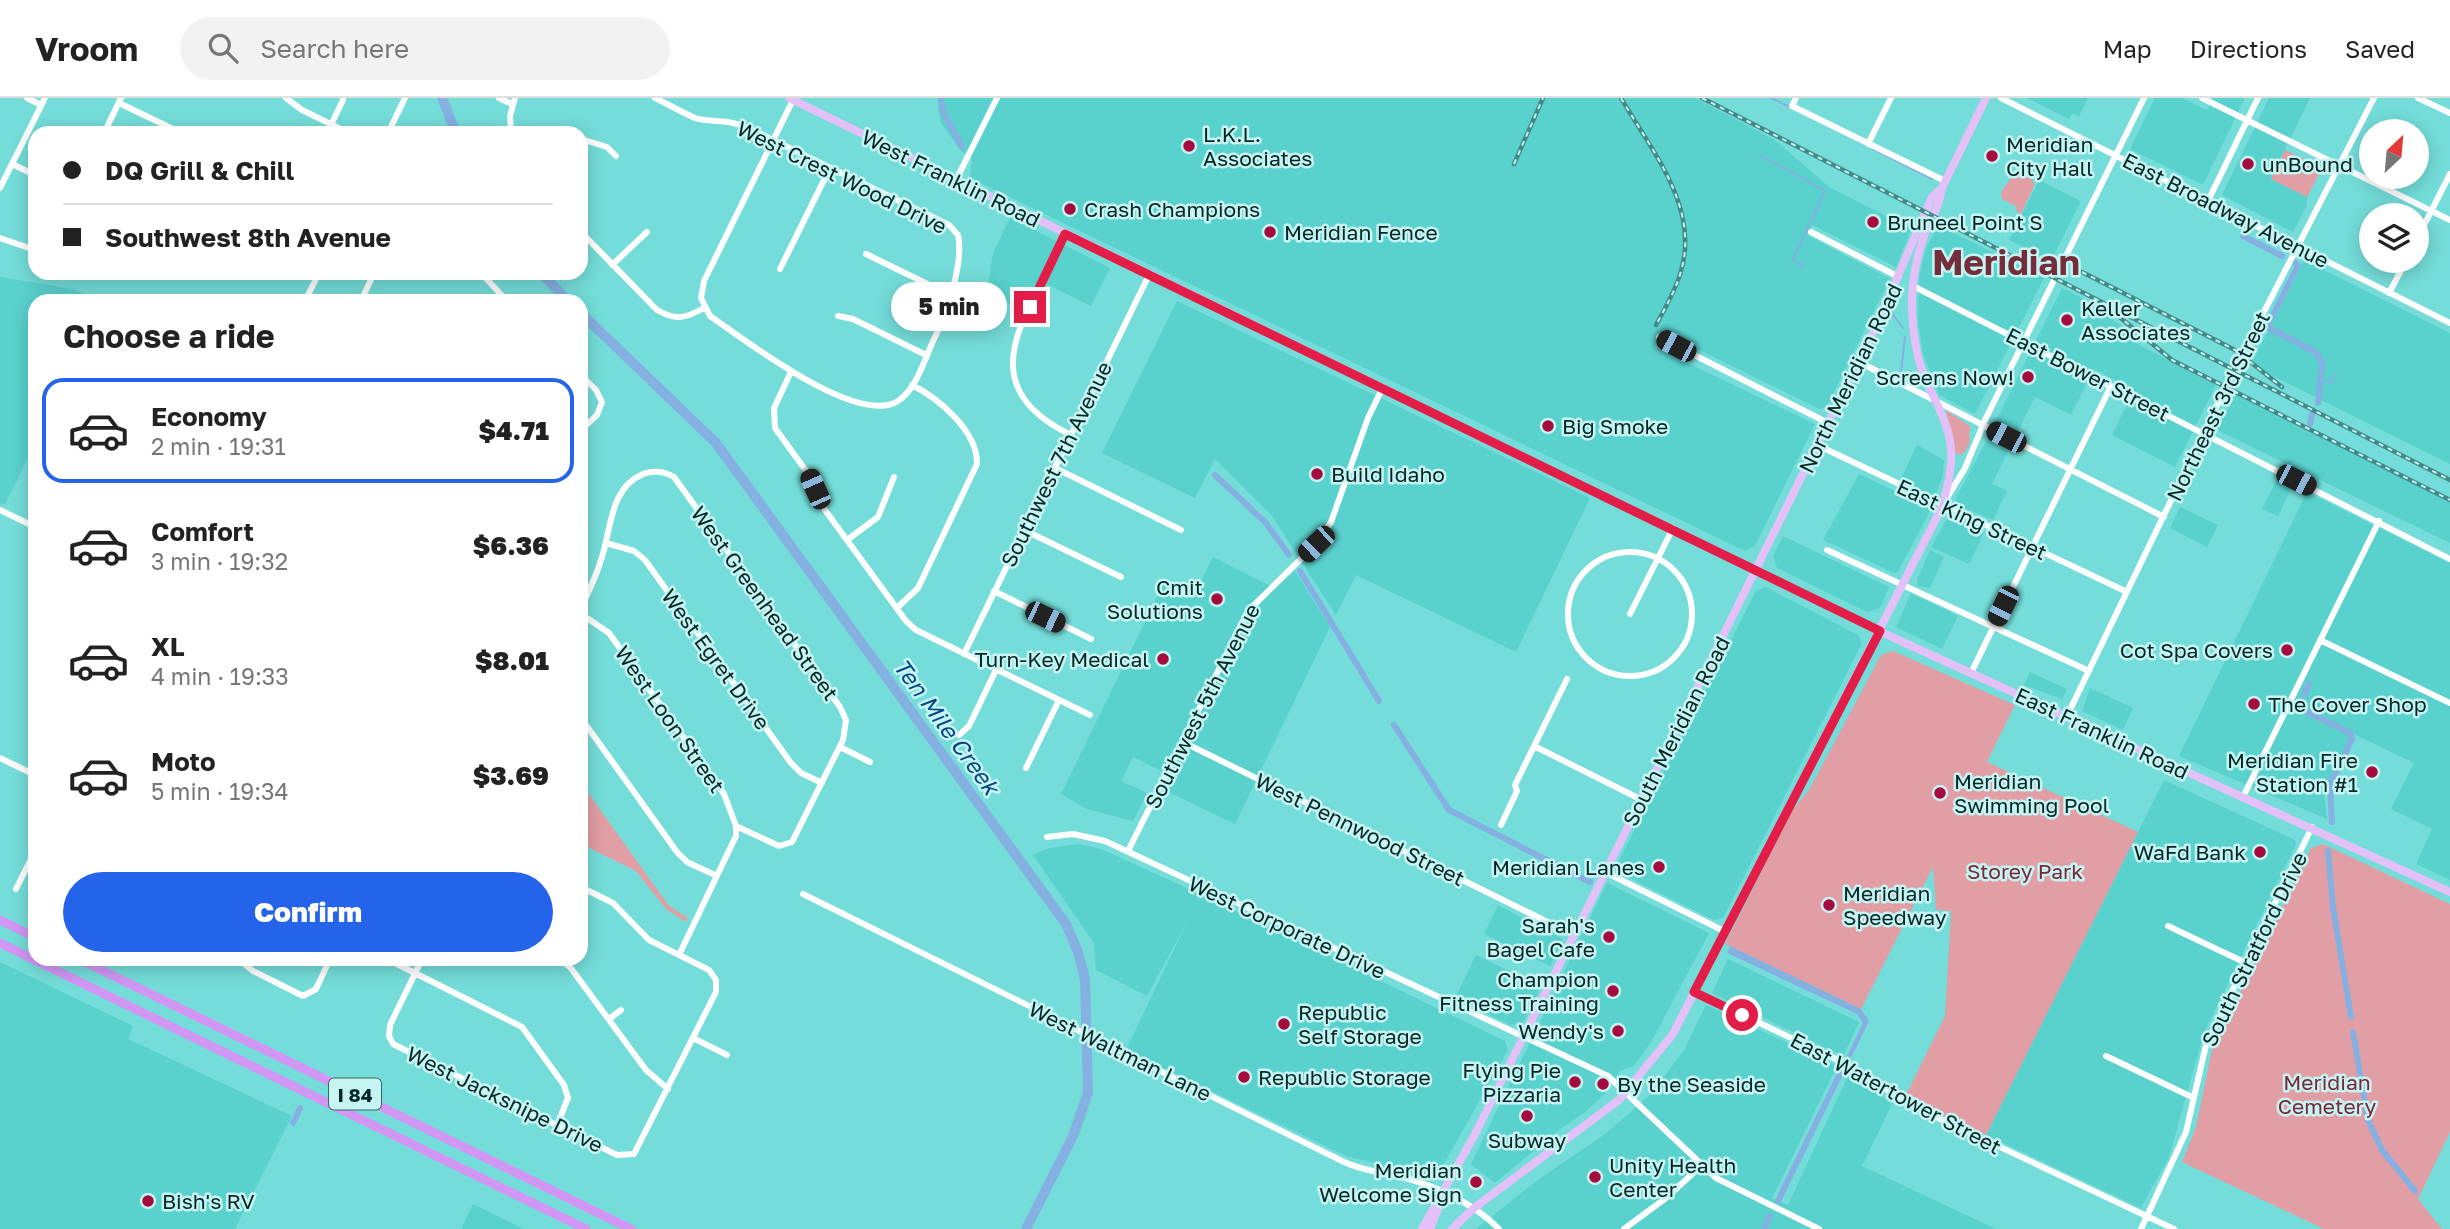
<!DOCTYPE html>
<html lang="en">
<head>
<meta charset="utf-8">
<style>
  :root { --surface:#fff; --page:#f2f2f2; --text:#222; --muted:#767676; --line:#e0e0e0; --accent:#2563eb }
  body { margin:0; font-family:"Golos Text",sans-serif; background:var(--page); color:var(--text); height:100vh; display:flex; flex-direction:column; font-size:26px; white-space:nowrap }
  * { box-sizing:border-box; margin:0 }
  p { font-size:23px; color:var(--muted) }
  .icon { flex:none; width:38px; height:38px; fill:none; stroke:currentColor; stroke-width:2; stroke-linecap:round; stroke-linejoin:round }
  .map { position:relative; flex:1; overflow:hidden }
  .side { position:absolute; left:28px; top:196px; width:560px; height:672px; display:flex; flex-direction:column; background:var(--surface); border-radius:21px; box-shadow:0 4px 18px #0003 }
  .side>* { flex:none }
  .banner { position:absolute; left:28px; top:28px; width:560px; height:154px; border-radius:21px; box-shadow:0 4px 18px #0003; display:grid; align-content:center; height:154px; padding:0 35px; background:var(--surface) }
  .needle { width:46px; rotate:26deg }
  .tools { position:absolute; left:2359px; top:21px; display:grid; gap:14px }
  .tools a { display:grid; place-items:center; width:70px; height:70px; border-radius:50%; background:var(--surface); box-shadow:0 4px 18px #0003; font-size:35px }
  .end { position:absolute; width:32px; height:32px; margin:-16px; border:9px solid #e11d48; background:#fff; box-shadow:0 0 0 4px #fff }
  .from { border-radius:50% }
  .bubble { position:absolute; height:49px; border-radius:24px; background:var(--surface); box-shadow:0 4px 18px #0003; font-size:23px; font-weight:800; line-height:49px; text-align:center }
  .car { position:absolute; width:21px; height:42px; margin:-21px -10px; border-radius:9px; box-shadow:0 0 5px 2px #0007; background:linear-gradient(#222 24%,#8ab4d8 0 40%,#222 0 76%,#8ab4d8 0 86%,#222 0) }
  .banner b { display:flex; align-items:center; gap:24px; height:66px; font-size:26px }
  .banner b+b { border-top:2px solid var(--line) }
  .banner i { width:18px; height:18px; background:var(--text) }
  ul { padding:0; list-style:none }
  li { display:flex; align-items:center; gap:21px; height:105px; margin:0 14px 10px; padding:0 21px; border:4px solid transparent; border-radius:21px }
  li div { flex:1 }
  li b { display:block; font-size:26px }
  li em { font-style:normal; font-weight:800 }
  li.selected { border-color:var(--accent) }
  li>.icon { width:63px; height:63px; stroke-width:1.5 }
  h2 { padding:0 35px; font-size:32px; line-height:84px }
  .button { display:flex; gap:14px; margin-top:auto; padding:14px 35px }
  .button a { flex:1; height:80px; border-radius:42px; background:var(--accent); color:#fff; font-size:28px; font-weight:800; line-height:80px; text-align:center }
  header { display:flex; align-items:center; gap:42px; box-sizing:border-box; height:98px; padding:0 35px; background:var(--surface); border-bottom:2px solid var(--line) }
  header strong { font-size:33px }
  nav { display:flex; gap:38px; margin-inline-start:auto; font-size:24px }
  .search { width:490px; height:63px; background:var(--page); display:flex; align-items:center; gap:18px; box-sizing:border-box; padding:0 24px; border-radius:38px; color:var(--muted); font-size:26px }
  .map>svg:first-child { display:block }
  .built { fill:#59d1cd }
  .green { fill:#e29ea5 }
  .water { fill:#85b0e2 }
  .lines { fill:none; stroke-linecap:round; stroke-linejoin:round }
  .stream { stroke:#85b0e2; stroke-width:2 }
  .canal { stroke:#85b0e2; stroke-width:6 }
  .river { stroke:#85b0e2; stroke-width:10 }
  .minor { stroke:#fff; stroke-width:6 }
  .major { stroke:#e4c0f9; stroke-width:8 }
  .highway { stroke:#d296f5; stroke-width:9 }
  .rail-casing { stroke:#418a87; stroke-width:4.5 }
  .rail { stroke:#c5f4f2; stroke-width:2; stroke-dasharray:5; stroke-linecap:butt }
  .route { stroke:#e11d48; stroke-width:9 }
  .poi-dot { fill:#a50b3d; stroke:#c5f4f2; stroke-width:2.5 }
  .labels { text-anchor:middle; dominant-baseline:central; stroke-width:5; stroke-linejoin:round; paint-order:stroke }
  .shield { fill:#c5f4f2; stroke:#3e6463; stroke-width:2 }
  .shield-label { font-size:19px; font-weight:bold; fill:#042726 }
  .poi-label { font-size:21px; fill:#042726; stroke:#c5f4f2; text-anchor:start }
  .street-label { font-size:21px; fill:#042726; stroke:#c5f4f2 }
  .park-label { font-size:21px; fill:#7b2737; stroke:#c5f4f2 }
  .water-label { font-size:23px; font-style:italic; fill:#064884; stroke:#c5f4f2 }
  .town-label { font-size:35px; font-weight:bold; fill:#742d39; stroke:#c5f4f2 }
</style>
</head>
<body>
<header>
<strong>Vroom</strong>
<div class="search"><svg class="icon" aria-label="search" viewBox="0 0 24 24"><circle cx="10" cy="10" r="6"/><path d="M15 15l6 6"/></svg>Search here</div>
<nav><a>Map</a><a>Directions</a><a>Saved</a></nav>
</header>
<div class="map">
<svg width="2450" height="1131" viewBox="0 0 2450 1131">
  <rect width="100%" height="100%" fill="#74ddd9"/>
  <!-- built -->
  <path class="built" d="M937,0H1695L1775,42L1829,89L1911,131L1896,169L1812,127L1807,137L1890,181L1827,308L1819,311L1663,234L1654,249L1815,326L1755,448L1745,453L970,80L972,59L961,53L941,25Z
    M2027,0H2088L2079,18L2072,15L2069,21Z
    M2155,0H2182L2207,12L2213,0H2245L2203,87L2130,51Z
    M2269,0H2310L2271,80L2307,99V107L2293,134L2222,97Z
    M2039,82L2081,103L2051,163L2009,142Z
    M1010,120L1110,170L1091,208L1038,182L1022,212L987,195L993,155Z
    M1938,127L2044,180L1975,316L1939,297L1922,253L1918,223L1919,179L1926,151Z
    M2304,162L2450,235V366L2251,267Z
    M0,179L73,191L98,203H35V345L5,407L0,405Z
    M2062,190L2090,204L2125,231L2132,243L2216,287L2175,369L2112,337L2134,292L2094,271L2071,317L2035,299L2016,337L1995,325Z
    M1177,203L1590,400L1516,554L1356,477L1336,517L1272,418L1215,361L1195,400L1102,355Z
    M2236,297L2450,400V445L2217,332Z
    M1990,336L2011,347L1992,386L2007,393L1993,422L1957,407L1955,402Z
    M1917,347L1944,362L1943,377L1929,415L1898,474L1894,475L1823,442L1859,376L1895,393Z
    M2278,379L2293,387L2278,418L2262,411Z
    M2307,394L2450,465V782L2416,766L2432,731L2391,711L2414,665L2354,636L2324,695L2327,721L2179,658Z
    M2180,409L2218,427L2207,449L2170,430Z
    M1948,419L1984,435L1969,466L1931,449Z
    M1783,438L1889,489L1880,510L1867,514L1777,470L1773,458Z
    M1930,452L1944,459L1930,490L1917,488V482Z
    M1213,459L1274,490L1295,473L1330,529L1235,726L1166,693L1173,679L1133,659L1121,683L1147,695L1133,723L1087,711L1061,696L1165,483L1194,497Z
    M1766,489L1858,537L1862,545L1723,820L1714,822L1614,772L1756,493Z
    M1911,495L1958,518L1942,551L1896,529Z
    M2030,574L2067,591L2062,601L2024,587Z
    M2090,590L2133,610L2123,632L2082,613Z
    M2164,682L2295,742L2296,746L2204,935L2169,1059L2141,1110L1986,1037Z
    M1078,746L1101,751L1200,796L1505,943L1508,952L1436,1080L1346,1058L1126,952L1188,822L1147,898L1096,872L1094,845L1033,757L1049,750Z
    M1607,785L1709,835L1654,939L1640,960L1633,968L1620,973L1605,996L1585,1014L1559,1032L1495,1085L1471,1066Z
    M1498,807L1563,841L1550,868L1484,836Z
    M1476,857L1541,888L1523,925L1511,927L1455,900Z
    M1728,861L1859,924L1843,958L1712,895Z
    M0,864L133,928L128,941L292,1018L235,1131H0Z
    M1706,907L1837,968L1772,1100L1788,1107L1849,976L1892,1006L1862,1068L1996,1131H1476L1539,1081L1604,1037L1651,996L1684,952Z
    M473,1106L524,1131H461Z"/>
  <!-- green -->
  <path class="green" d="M2285,52L2322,70L2307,99L2271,81Z
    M2027,76L2035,86L2021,116L2016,113L2017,109L2002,101L2001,94L2011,80Z
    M1946,312L1970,328L1969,347L1962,357L1955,355Z
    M1893,553L2015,607L1987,664L2138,734L1986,1037L1905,999L1945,918L1951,813L1936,812L1933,769L1861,911L1725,846L1792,713L1809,692L1881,557Z
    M581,685L669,808L688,820L686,824L666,811L636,773L581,746Z
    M2323,746L2450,806V1034L2418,1101L2442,1131H2324L2182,1064L2196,1029L2212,952L2311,750Z"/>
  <!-- water -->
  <path class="water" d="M1730,848L1861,911L1869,923L1851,960L1847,958L1863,925L1857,916L1727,855Z"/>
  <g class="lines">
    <!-- stream -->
    <path class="stream" d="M1771,0L1790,9
      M1873,51L1932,81
      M1760,57L1825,93L1793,161L1803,169
      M1891,214L1903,230
      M1901,274L1905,239
      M2326,282L2332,285L2335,277"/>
    <!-- canal -->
    <path class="canal" d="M941,0L943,14L962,49
      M2243,138L2282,158
      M2291,181L2298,167L2295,165
      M2289,185L2267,229L2315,254L2322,264
      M2318,305L2322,269
      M2310,326L2312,316
      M1215,377L1266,425L1289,457
      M1300,473L1379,603
      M2305,595L2309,586
      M2302,601L2300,605L2303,612L2350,635L2352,641L2330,686L2332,724
      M1394,627L1449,712L1590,784
      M2328,753L2333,809L2351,919
      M2353,934L2368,1022L2382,1052L2415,1093
      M293,1025L300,1010
      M1778,1103L1841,974
      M1764,1131L1770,1118"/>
    <!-- river -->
    <path class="river" d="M442,0L456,35
      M541,175L568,203
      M581,215L716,345L1066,826L1078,854L1085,881L1088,995L1073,1038L1026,1131"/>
    <!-- minor -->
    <path class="minor" d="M27,0L41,7
      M286,0L302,12L349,35
      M499,0L512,6
      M655,0C668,6 681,14 695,20C707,24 721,22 733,25C749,29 764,38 779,45L949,127L958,137C964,164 947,215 935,239C925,259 917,291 898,303C857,329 745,242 710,218L701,200L704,183L793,2
      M1796,0L1792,8L1945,83
      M2001,0L2450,225
      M2202,0L2450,122
      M2418,0L2450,15
      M119,5L173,31L191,35
      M104,35L121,0
      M327,35L343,2
      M388,35L405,0
      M511,35L510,18L515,0
      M581,41L607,49L616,58
      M1868,46L1891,0
      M12,66L35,77
      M956,82L997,0
      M0,90L45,0
      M2208,103L2258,0
      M581,134L657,212C676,223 686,220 704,210
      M1811,134L1899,179
      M1065,136C1034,212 962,284 1071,337
      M0,140L35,152
      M2417,141L2450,76
      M866,156L950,197
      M612,167L647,134
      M780,171L830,70
      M481,175L507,203
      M1913,188L2450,461
      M2389,195L2406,163
      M305,203L319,175
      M361,203L374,175
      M838,218L853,221L926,257
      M1659,239L1828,325
      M1859,264L2164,419
      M791,274L774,310L775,330L809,377L825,412L906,523L916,532L1090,617
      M581,277L596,292L602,304L597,317L581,332
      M1817,347L2127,494
      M1055,370L1181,432
      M1945,403L1965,370L1986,320L2144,0
      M0,412L35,429
      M1024,432L1121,479
      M847,442L878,419L894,379
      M606,445L634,453L645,462L791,665L801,675L822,685
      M1827,452L2089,573
      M1568 516a62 62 0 1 1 124 0a62 62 0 1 1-124 0Z
      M994,493L1091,541
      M897,510L918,490L977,366C978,333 938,300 912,287
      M581,511C587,496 595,481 600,465C612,433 608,391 643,376C655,372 664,373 674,379L840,609L846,622L843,642L792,744L779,748L736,728
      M581,516L609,535L724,696L736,728V738L679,857
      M1630,516L1673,430
      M2320,542L2450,605
      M964,556L1149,177
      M1971,575L2111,288
      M2067,618L2234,272L2374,0
      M581,620L677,754L687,764L717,778
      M959,637L969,628L996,572
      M1183,644L1574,837
      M1534,648L1642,702
      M840,649L870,664
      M0,660L35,677
      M1026,670L1059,602
      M2243,699L2379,423
      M1501,727L1517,693L1515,687L1567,581
      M1047,739L1073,736L1105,743L1608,978L1716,1080L1819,1131
      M1128,753L1248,513L1316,446L1331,424L1368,320L1383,289
      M1605,774L1724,833
      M16,791L35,753
      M803,796L1344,1064C1361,1072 1379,1074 1397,1078C1432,1086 1474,1105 1499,1131
      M2168,828L2246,865
      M238,861L253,873L303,898L316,891L330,861
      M387,861L522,929L564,987L568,1000L557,1027
      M422,861L390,927L389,938L393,946L617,1057L634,1056L716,894V882L709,872L649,842L613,805L581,789
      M558,861L570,869L646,972L668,991
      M1694,894L1840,963L1915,1009L2174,1131
      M609,921L621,912
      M693,940L727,957
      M2106,958L2194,1000
      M1624,1131L1666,1100L1701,1068
      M2141,1131L2186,1034L2206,947L2312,729"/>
    <!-- major -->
    <path class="major" d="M789,0L1894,540L2450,794
      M1422,1131L1474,1038L1708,568L1879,222L1932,99L1942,90L1986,0
      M1430,1131L1439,1108
      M1452,1131L1474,1110L1619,1002L1673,936L1943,407C1948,385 1954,365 1950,343C1946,318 1931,297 1922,273C1916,254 1913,234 1912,214C1911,188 1916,160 1925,135C1932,119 1940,107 1942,90"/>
    <!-- highway -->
    <path class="highway" d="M0,822L35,839
      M0,845L586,1131
      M79,861L631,1131"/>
    <defs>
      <path id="rail" d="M1621,0C1651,52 1700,109 1681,173C1676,192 1665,210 1656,227
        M1702,0L2450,382
        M1514,66L1543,0
        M2082,174L2235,252L2282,289
        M2117,217L2172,262L2450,402"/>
    </defs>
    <!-- rail casing -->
    <use href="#rail" class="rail-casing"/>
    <!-- rail -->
    <use href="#rail" class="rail"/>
  </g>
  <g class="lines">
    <!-- route -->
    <path class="route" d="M1030,209L1065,136L1880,533L1694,894L1742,917"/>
  </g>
  <!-- markers -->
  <g class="poi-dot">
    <circle cx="1189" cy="48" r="7"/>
    <circle cx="1992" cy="58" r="7"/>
    <circle cx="2248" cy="66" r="7"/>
    <circle cx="1070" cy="111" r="7"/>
    <circle cx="1873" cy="124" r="7"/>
    <circle cx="1270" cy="134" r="7"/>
    <circle cx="2067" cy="222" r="7"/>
    <circle cx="2028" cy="279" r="7"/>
    <circle cx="1548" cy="328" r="7"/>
    <circle cx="1317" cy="376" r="7"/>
    <circle cx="1217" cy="501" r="7"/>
    <circle cx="2287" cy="552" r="7"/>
    <circle cx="1163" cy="561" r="7"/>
    <circle cx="2254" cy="606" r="7"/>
    <circle cx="2372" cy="674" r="7"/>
    <circle cx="1940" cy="695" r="7"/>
    <circle cx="2260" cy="754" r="7"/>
    <circle cx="1659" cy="769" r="7"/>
    <circle cx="1829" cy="807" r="7"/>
    <circle cx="1609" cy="839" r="7"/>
    <circle cx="1613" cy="893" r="7"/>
    <circle cx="1284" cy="926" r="7"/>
    <circle cx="1618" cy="933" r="7"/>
    <circle cx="1244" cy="979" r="7"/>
    <circle cx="1575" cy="984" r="7"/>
    <circle cx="1603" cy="986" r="7"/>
    <circle cx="1527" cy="1018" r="7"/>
    <circle cx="1595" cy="1079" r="7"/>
    <circle cx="1476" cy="1084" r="7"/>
    <circle cx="148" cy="1103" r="7"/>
  </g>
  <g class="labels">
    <!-- shield labels -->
    <rect class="shield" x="329" y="980.5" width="52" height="31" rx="5"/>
    <g class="shield-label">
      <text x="355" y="996">I 84</text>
    </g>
    <!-- poi labels -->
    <g class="poi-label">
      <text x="1203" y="36">L.K.L.<tspan x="1203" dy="24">Associates</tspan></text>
      <text x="2006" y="46">Meridian<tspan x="2006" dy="24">City Hall</tspan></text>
      <text x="2262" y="66">unBound</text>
      <text x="1084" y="111">Crash Champions</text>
      <text x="1887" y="124">Bruneel Point S</text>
      <text x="1284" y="134">Meridian Fence</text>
      <text x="2081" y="210">Keller<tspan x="2081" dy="24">Associates</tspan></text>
      <text x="2014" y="279" text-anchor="end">Screens Now!</text>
      <text x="1562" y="328">Big Smoke</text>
      <text x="1331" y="376">Build Idaho</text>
      <text x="1203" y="489" text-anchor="end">Cmit<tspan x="1203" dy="24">Solutions</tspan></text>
      <text x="2273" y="552" text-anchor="end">Cot Spa Covers</text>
      <text x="1149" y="561" text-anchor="end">Turn-Key Medical</text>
      <text x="2268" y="606">The Cover Shop</text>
      <text x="2358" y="662" text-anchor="end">Meridian Fire<tspan x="2358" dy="24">Station #1</tspan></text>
      <text x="1954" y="683">Meridian<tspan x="1954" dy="24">Swimming Pool</tspan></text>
      <text x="2246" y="754" text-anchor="end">WaFd Bank</text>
      <text x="1645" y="769" text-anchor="end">Meridian Lanes</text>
      <text x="1843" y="795">Meridian<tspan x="1843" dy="24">Speedway</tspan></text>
      <text x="1595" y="827" text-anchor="end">Sarah's<tspan x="1595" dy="24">Bagel Cafe</tspan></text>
      <text x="1599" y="881" text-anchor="end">Champion<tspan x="1599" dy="24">Fitness Training</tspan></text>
      <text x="1298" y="914">Republic<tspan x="1298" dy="24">Self Storage</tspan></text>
      <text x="1604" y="933" text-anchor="end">Wendy's</text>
      <text x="1561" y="972" text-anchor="end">Flying Pie<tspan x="1561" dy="24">Pizzaria</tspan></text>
      <text x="1258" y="979">Republic Storage</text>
      <text x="1617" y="986">By the Seaside</text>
      <text x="1527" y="1042" text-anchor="middle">Subway</text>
      <text x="1609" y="1067">Unity Health<tspan x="1609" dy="24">Center</tspan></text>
      <text x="1462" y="1072" text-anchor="end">Meridian<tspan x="1462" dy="24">Welcome Sign</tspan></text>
      <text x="162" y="1103">Bish's RV</text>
    </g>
    <!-- street labels -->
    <g class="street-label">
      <text transform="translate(842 79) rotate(26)">West Crest Wood Drive</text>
      <text transform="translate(951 80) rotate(26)">West Franklin Road</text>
      <text transform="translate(2226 112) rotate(27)">East Broadway Avenue</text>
      <text transform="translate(2088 276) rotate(27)">East Bower Street</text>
      <text transform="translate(1850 280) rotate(-64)">North Meridian Road</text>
      <text transform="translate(2218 308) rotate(-64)">Northeast 3rd Street</text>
      <text transform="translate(1056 366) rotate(-64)">Southwest 7th Avenue</text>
      <text transform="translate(1972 421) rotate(25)">East King Street</text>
      <text transform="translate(765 505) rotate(54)">West Greenhead Street</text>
      <text transform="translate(716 561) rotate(54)">West Egret Drive</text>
      <text transform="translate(1202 608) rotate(-63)">Southwest 5th Avenue</text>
      <text transform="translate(670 621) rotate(55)">West Loon Street</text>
      <text transform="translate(1676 633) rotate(-63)">South Meridian Road</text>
      <text transform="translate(2102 635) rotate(25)">East Franklin Road</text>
      <text transform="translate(1360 731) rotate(26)">West Pennwood Street</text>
      <text transform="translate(1287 829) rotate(25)">West Corporate Drive</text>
      <text transform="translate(2254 851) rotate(-64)">South Stratford Drive</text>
      <text transform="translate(1120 953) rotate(26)">West Waltman Lane</text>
      <text transform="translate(1896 995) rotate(28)">East Watertower Street</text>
      <text transform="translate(505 1001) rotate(26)">West Jacksnipe Drive</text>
    </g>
    <!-- park labels -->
    <g class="park-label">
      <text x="2025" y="773">Storey Park</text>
      <text x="2327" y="984">Meridian<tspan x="2327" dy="24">Cemetery</tspan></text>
    </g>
    <!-- water labels -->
    <g class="water-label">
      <text transform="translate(947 628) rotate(54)">Ten Mile Creek</text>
    </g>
    <!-- town labels -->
    <g class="town-label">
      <text x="2006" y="164">Meridian</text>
    </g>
  </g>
</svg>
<div class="tools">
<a><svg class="needle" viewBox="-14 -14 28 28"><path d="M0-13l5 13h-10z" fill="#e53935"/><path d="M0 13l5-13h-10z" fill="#767676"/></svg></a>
<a><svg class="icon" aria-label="layers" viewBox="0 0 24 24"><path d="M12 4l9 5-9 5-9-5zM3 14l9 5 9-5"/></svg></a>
</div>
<i class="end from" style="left:1742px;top:917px"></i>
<i class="end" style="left:1030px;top:209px"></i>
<div class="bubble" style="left:891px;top:184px;width:116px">5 min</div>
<i class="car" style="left:1676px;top:248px;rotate:298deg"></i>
<i class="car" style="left:2006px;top:339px;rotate:297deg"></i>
<i class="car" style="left:2296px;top:382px;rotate:117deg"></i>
<i class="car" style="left:815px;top:391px;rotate:336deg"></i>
<i class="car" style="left:1316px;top:446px;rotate:226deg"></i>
<i class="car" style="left:2003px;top:508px;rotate:206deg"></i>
<i class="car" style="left:1045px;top:519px;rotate:116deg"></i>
<div class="banner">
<b><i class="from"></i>DQ Grill &amp; Chill</b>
<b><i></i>Southwest 8th Avenue</b>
</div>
<section class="side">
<h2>Choose a ride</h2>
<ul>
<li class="selected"><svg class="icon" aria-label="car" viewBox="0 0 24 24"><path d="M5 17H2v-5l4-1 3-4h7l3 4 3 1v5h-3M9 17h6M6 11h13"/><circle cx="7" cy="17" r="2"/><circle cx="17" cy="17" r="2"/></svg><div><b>Economy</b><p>2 min · 19:31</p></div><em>$4.71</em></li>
<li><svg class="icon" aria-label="car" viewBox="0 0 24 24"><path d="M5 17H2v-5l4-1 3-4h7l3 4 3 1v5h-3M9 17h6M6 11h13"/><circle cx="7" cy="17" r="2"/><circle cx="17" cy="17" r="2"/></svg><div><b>Comfort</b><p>3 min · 19:32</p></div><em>$6.36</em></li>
<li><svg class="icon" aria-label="car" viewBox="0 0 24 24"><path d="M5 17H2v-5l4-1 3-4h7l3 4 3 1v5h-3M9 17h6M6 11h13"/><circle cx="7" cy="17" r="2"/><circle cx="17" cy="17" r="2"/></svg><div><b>XL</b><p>4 min · 19:33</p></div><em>$8.01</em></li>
<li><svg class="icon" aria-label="car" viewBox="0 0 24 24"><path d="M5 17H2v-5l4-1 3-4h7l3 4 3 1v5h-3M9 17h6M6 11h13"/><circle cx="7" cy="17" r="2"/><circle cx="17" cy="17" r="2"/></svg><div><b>Moto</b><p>5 min · 19:34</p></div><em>$3.69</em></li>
</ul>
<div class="button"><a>Confirm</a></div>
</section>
</div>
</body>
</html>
